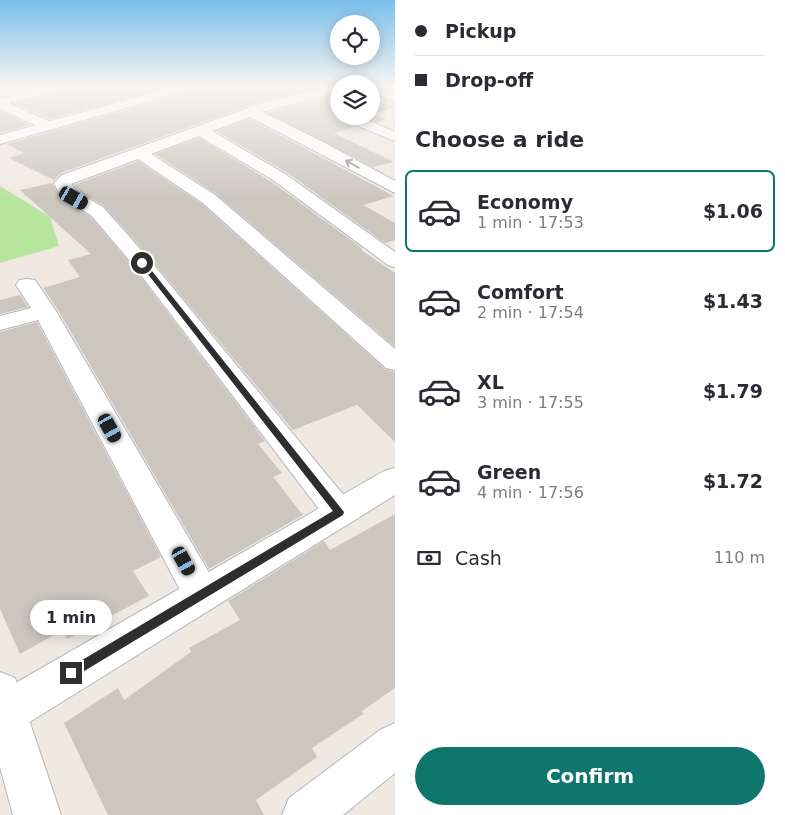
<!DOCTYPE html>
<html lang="en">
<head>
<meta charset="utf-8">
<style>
  :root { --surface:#fff; --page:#f2f2f3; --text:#2b2b33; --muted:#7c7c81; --line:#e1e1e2; --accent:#0f766e }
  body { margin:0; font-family:"DejaVu Sans",sans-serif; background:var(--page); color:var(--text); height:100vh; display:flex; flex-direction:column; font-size:19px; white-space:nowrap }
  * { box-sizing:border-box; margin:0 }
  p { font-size:16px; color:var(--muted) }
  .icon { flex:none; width:28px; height:28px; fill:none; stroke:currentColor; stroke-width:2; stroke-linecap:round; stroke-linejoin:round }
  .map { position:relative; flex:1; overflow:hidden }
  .drawer { display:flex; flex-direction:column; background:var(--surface); width:390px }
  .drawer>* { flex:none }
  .hud { display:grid; align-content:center; height:110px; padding:0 20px; background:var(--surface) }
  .tools { position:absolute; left:330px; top:15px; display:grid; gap:10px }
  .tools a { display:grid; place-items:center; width:50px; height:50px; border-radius:50%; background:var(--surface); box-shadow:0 2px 12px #0003; font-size:25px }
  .end { position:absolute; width:22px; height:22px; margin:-11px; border:6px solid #2e2e2e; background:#fff; box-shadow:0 0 0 2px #fff }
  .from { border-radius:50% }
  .bubble { position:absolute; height:35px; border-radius:18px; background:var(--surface); box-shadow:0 2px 12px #0003; font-size:16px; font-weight:600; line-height:35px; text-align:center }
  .car { position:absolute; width:15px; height:30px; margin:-15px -8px; border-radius:6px; box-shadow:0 0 4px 1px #0007; background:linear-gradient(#222 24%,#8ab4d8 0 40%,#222 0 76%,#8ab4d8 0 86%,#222 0) }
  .hud b { display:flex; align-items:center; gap:18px; height:48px; font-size:19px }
  .hud b+b { border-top:1px solid var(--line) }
  .hud i { width:12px; height:12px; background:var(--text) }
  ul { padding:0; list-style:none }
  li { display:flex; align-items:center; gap:15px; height:82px; margin:0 10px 8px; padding:0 10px; border:2px solid transparent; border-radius:8px }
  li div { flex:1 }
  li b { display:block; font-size:19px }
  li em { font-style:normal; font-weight:600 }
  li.current { border-color:var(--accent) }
  li>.icon { width:45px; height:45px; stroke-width:1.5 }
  h2 { padding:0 20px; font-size:22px; line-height:60px }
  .pay { display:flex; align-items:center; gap:12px; height:55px; padding:0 20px; font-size:19px }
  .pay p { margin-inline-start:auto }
  .primary-button { display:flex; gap:10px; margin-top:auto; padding:10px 20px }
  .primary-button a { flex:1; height:58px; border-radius:30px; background:var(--accent); color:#fff; font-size:20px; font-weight:600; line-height:58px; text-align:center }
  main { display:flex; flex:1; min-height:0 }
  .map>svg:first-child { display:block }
  .green { fill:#b6e59e }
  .building { fill:#cbc7bf }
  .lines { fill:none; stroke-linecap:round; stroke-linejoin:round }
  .street-casing { stroke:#b4b7c1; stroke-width:2 }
  .secondary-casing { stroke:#b4b7c1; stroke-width:2 }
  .street { fill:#fff; fill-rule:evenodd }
  .secondary { fill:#fff; fill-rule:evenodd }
  .oneway { stroke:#969696 }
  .route { fill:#2e2e2e }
</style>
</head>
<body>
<main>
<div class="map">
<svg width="395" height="815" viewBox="0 0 395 815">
  <rect width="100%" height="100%" fill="#efe9e1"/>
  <!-- green -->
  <path class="green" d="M0,186L50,217L59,246L0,263Z"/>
  <!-- building -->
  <path class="building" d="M74,86H172L50,119L15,103L62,91L65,88Z
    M197,86H328L264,100L61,173L54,180L9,158L24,153L7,144L194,91Z
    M339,94L337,117L340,121L356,127L334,133L394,162L373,167L267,113Z
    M371,99L395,107L374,114L387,120L377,122L363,116H371Z
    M0,111L30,125L0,133Z
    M250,119L394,196L363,205L395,223V240L385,243L286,172L216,131Z
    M199,138L272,182L363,249L361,250L395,273V347L216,194L155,154Z
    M138,161L202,204L385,369L395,372V442L357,405L293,430L150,258L104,206L81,193L74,185Z
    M52,183L58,194L67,204L90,216L134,268L265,441L258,444L282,473L273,477L303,515L209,569L58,310L43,288L80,277L68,260L91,254L20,190Z
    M20,295L28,307L0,314V300Z
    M37,322L161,557L133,571L149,596L67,639L63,630L20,654L0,609V332Z
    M395,514V688L362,711L363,714L312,748L317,757L256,800L264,815H108L64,723L118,688L124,700L191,652L189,648L240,620L228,601L324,541L330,550Z"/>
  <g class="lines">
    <defs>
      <path id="street" d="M46,86H64L62,89L9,103L53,123L55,126L53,129H43L0,109V98Z
        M334,86H339V92L262,112L325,143L395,181V193L250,117L212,131L285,174L395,252V267L388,265L273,180L199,136L151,154L215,195L395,349V370L386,368L203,203L138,159L71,184L80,194L103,207L149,259L350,503L355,512L350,521L339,525L328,521L135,267L91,215L68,202L59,193L54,183L62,175L265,102Z
        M371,86L395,93V101L371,92Z
        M339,116H358L395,132V141L341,119Z
        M27,279L35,280L56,311L215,583L220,595L215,607L202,612L189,607L38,320L0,330V316L31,308L16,285L19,280Z
        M0,672L15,678L61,815H13L0,767Z
        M395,723V773L343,815H282L289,798L380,730Z"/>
      <path id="secondary" d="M177,86H195L193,89L0,144V135Z
        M395,468V495L20,728L5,734L0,732V692L384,471Z"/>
    </defs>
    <!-- street casing -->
    <use href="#street" class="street-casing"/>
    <!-- secondary casing -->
    <use href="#secondary" class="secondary-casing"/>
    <!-- street -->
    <use href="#street" class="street"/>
    <!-- secondary -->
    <use href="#secondary" class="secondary"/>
  </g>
  <!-- one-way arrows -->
  <defs><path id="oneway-shaft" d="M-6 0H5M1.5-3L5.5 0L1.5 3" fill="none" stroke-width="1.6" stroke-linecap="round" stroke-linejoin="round" transform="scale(1.25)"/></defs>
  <use class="oneway" href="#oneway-shaft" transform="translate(352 164) rotate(-151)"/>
  <!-- sky -->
  <linearGradient id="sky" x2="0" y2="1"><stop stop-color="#7abfeb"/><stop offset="0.43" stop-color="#f8f5f2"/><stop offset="1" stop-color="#f8f5f2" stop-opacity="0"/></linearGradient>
  <rect width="395" height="200" fill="url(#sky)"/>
  <!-- route -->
  <path class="route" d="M140,261H144L344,512L343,515L71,679L67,677L65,673L67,669L333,511L140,264Z"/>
</svg>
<div class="tools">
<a><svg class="icon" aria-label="locate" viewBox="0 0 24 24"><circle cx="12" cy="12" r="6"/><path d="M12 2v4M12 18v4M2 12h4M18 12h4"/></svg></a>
<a><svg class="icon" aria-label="layers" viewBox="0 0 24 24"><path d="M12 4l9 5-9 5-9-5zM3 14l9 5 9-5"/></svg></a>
</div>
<i class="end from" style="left:142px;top:263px"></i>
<i class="end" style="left:71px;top:673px"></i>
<div class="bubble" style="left:30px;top:600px;width:82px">1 min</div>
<i class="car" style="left:74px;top:198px;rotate:120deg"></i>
<i class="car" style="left:110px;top:428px;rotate:151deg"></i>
<i class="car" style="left:184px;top:561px;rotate:151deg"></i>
</div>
<section class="drawer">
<div class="hud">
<b><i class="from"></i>Pickup</b>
<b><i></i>Drop-off</b>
</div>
<h2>Choose a ride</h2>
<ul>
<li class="current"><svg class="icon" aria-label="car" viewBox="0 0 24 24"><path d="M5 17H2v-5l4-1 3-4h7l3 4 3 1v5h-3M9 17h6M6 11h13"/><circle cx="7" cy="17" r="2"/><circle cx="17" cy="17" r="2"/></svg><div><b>Economy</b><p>1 min · 17:53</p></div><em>$1.06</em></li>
<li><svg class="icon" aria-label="car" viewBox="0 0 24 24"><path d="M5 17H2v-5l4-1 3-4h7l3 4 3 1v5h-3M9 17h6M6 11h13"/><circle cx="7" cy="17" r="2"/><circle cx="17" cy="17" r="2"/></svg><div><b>Comfort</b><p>2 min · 17:54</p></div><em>$1.43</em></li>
<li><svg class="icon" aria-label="car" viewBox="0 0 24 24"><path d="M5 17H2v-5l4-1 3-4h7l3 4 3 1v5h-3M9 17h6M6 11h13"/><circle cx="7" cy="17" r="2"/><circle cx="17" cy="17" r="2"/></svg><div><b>XL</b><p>3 min · 17:55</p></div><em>$1.79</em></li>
<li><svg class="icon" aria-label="car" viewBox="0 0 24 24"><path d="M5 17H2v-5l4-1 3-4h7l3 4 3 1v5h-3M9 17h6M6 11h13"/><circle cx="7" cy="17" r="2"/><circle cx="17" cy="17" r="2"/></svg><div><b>Green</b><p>4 min · 17:56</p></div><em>$1.72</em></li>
</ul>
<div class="pay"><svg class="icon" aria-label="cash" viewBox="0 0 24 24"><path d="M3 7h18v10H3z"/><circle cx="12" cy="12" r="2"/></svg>Cash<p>110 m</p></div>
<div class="primary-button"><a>Confirm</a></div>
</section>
</main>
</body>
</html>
